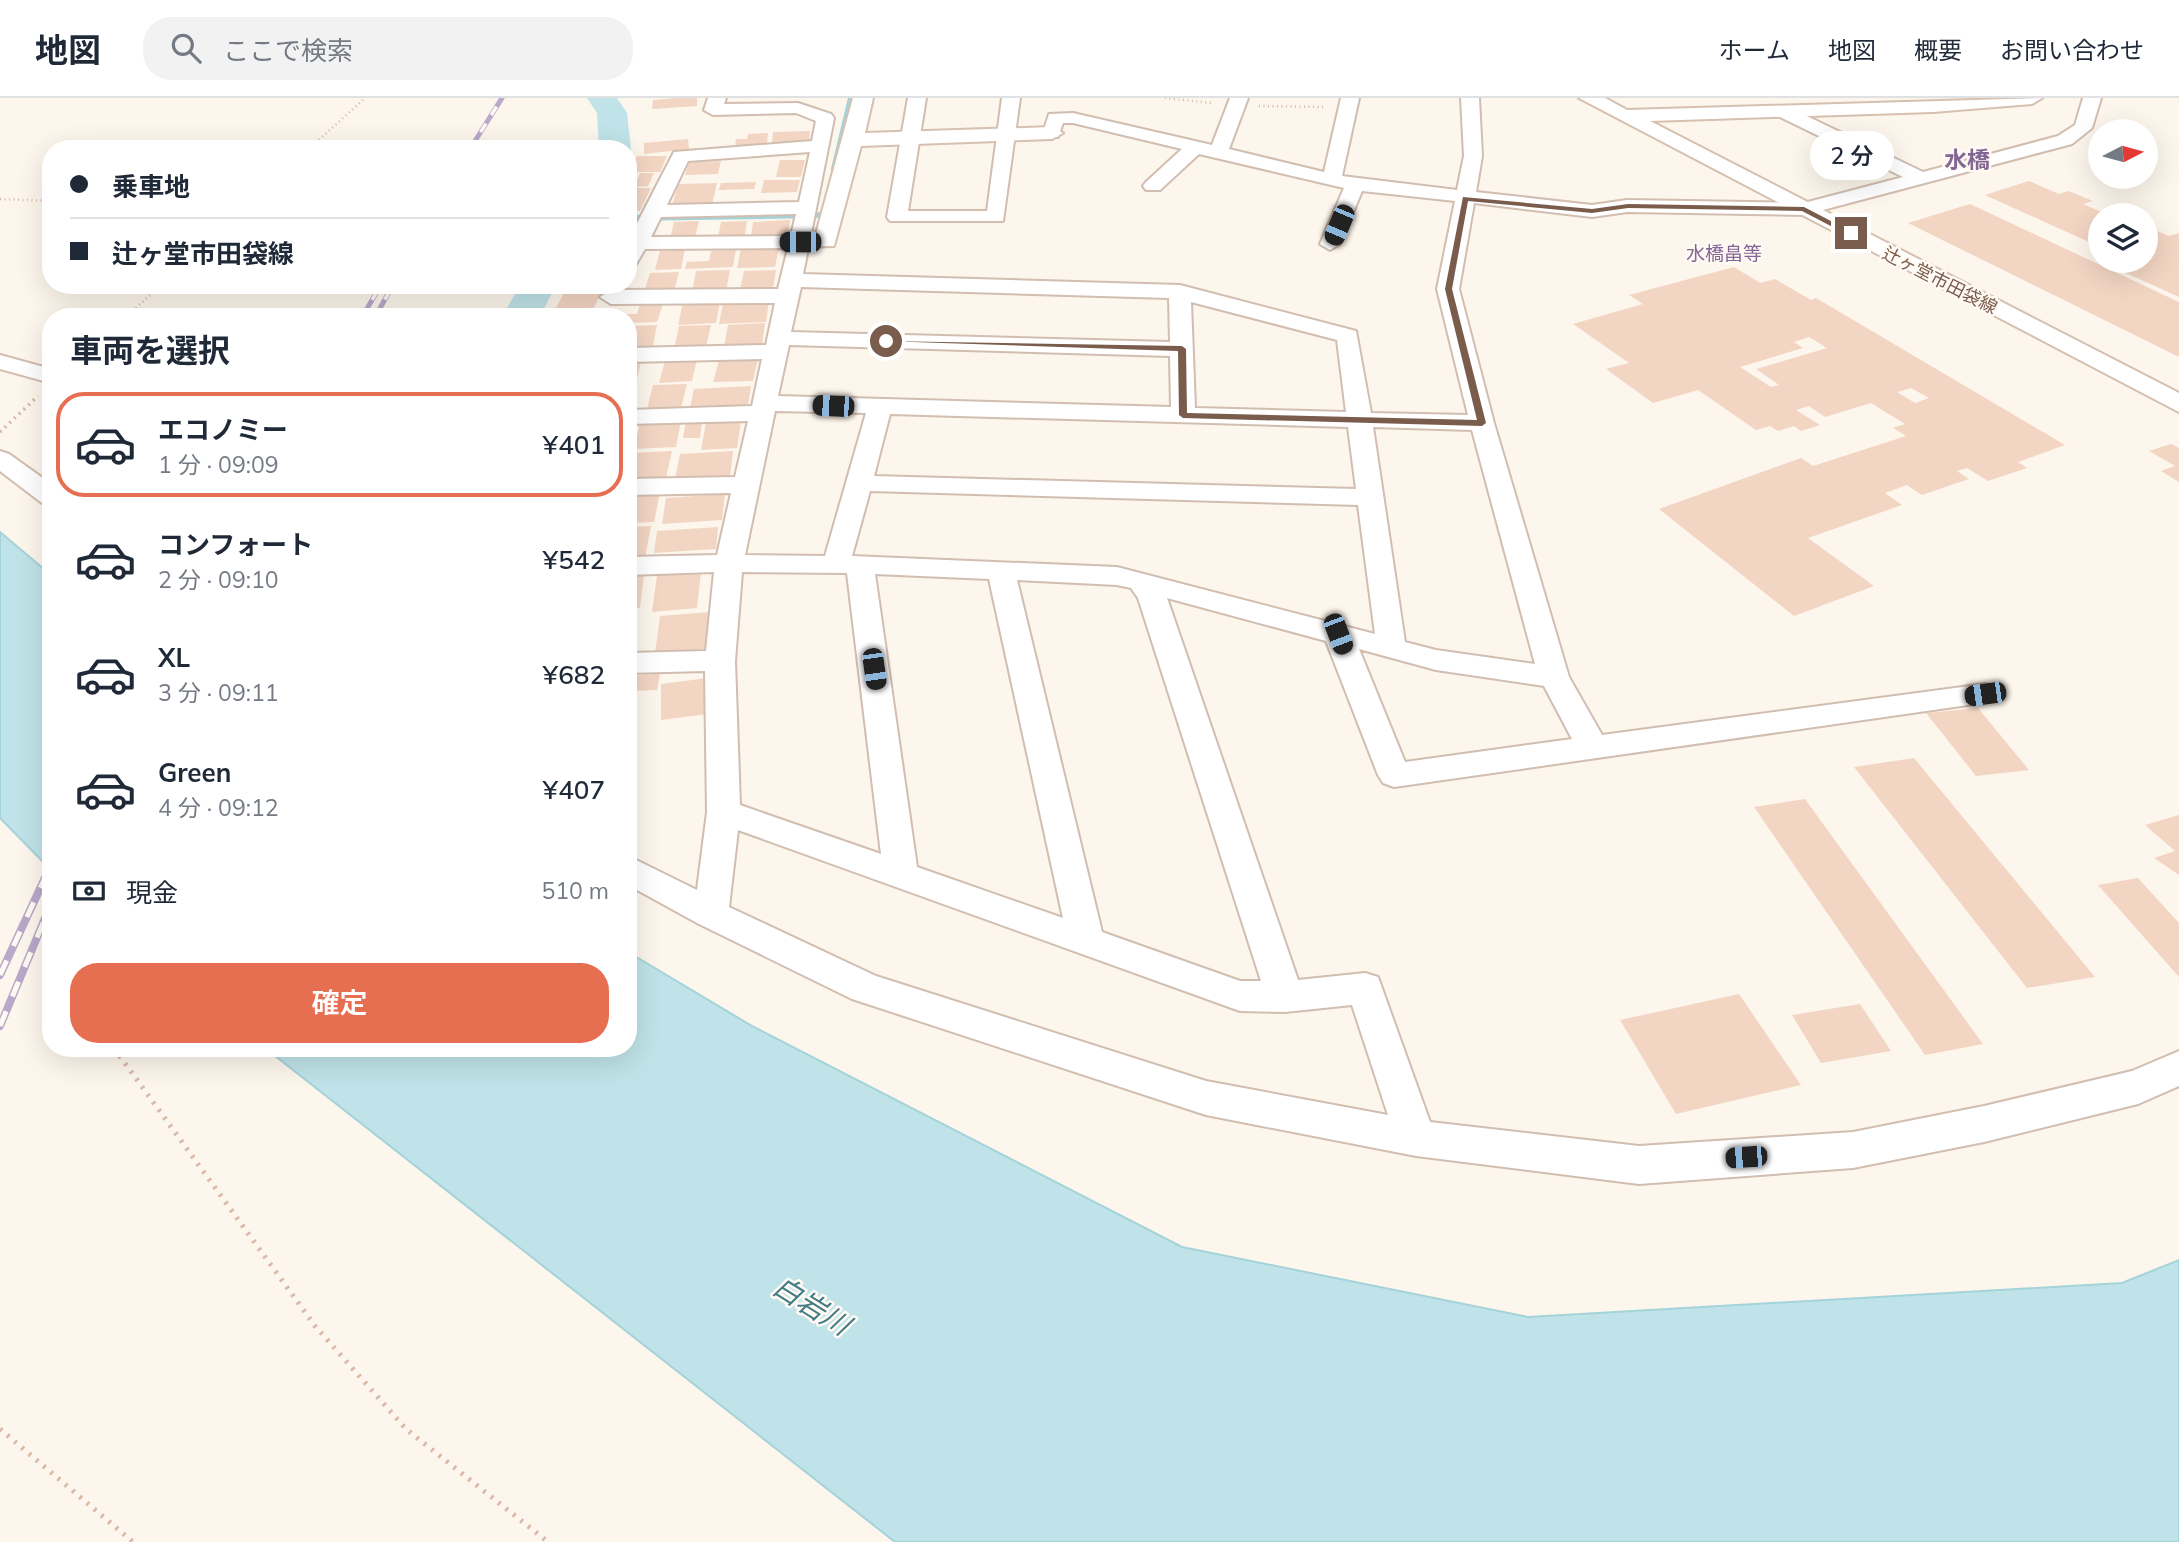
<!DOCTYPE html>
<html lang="ja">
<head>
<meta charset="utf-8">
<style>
  :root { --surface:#fff; --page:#f2f2f3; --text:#1f2937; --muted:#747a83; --line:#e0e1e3; --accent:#e76f51 }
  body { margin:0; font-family:Mulish,"Noto Sans JP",sans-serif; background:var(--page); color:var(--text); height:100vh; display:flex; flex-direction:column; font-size:26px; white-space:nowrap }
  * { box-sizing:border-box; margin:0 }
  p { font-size:23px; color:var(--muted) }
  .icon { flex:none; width:38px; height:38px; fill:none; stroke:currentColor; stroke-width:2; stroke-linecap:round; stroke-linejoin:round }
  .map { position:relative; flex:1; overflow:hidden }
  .panel { position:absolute; left:42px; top:210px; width:595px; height:749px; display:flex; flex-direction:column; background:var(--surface); border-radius:28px; box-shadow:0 7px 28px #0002 }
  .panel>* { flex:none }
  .top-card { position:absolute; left:42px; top:42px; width:595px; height:154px; border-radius:28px; box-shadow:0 7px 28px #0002; display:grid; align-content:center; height:154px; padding:0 28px; background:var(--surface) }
  .needle { width:46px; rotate:84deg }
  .fabs { position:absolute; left:2088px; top:21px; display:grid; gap:14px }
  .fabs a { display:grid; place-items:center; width:70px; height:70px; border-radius:50%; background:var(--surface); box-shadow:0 7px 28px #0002; font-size:35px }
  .end { position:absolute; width:32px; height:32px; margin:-16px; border:9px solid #7a5c4d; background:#fff; box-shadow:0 0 0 4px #fff }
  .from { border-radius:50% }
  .bubble { position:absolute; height:49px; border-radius:24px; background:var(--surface); box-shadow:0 7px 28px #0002; font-size:23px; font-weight:600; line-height:49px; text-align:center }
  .car { position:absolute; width:21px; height:42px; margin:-21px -10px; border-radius:9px; box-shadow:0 0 5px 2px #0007; background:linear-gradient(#222 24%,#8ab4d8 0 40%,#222 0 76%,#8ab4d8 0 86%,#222 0) }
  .top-card b { display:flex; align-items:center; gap:24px; height:66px; font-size:26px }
  .top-card b+b { border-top:2px solid var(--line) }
  .top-card i { width:18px; height:18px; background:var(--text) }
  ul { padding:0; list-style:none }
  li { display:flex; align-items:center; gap:21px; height:105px; margin:0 14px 10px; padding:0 14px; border:4px solid transparent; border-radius:28px }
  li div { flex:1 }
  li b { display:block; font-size:26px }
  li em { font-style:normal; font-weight:600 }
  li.on { border-color:var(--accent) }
  li>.icon { width:63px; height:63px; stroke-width:1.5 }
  h2 { padding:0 28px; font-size:32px; line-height:84px }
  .pay { display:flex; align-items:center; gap:18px; height:77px; padding:0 28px; font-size:26px }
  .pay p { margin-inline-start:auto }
  .primary-button { display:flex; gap:14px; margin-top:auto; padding:14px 28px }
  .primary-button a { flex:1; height:80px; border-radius:28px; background:var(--accent); color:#fff; font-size:28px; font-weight:600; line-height:80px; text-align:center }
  header { display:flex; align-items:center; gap:42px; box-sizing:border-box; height:98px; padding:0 35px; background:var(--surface); border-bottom:2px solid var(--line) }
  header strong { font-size:33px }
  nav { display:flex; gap:38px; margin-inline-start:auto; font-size:24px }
  .search { width:490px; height:63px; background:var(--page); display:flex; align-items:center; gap:18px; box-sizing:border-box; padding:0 24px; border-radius:28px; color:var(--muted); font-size:26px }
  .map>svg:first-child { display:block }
  .water { fill:#bfe3e8; stroke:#a5d3da; stroke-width:2 }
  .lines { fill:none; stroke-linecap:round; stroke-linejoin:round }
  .stream { stroke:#a5d3da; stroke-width:6 }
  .river { fill:#bfe3e8; fill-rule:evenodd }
  .building { fill:#f3d5c3; fill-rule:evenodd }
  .street-casing { stroke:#d1beb0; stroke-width:4 }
  .secondary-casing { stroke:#d6c0b0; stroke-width:4 }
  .path-far2 { stroke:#d9b8a5; stroke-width:2.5; stroke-dasharray:1 3.5; stroke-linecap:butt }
  .path-far1 { stroke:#d9b8a5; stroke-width:3.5; stroke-dasharray:2 4.5; stroke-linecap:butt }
  .path { stroke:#d9b8a5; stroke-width:5; stroke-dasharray:2.5 7; stroke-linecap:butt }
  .street { fill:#fff; fill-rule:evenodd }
  .secondary { fill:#fff; fill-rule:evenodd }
  .rail-far1-casing { stroke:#b9a8c9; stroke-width:5 }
  .rail-casing { stroke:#b9a8c9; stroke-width:8 }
  .rail-far1 { stroke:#fffaf3; stroke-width:3.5; stroke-dasharray:10; stroke-linecap:butt }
  .rail { stroke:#fffaf3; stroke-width:5; stroke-dasharray:16; stroke-linecap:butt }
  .route { fill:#7a5c4d }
  .labels { text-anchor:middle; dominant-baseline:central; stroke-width:5; stroke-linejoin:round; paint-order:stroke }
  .far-street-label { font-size:18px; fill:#7a5c4d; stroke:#fffaf3 }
  .far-neighbourhood-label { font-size:19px; fill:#846695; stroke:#fffaf3 }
  .far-district-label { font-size:23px; font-weight:bold; fill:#846695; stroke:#fffaf3 }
  .near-water-label { font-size:28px; font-style:italic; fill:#437c86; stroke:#fffaf3 }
</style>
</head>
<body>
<header>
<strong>地図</strong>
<div class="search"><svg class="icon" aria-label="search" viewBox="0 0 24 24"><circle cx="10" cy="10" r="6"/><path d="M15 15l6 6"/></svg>ここで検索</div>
<nav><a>ホーム</a><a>地図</a><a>概要</a><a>お問い合わせ</a></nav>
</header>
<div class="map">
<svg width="2179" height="1444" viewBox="0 0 2179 1444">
  <rect width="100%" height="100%" fill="#fdf6ec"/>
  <!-- water -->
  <path class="water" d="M0,434L51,477V772L0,720Z
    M628,854L752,928L1182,1149L1528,1219L2122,1185L2179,1162V1444H895L265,950H628Z"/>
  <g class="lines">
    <!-- stream -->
    <path class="stream" d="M834,71L851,0
      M628,120L823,117L826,106"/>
    <!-- river -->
    <path class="river" d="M587,0H617L627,15L631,51L628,55V51H599L597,15Z
      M520,187H556L540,219H502Z"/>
  </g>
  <!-- building -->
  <path class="building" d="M677,0H697V8L652,11L653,2Z
    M810,33L809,43L772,45L773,34Z
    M768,35L767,47L735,49L736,41H747L748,36Z
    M688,41L689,51L644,56V45Z
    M637,58H667L660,74H629Z
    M780,62H805L801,79H776Z
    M721,63L718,76L685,77L689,64Z
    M640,75H654L648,88L634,89Z
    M764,82H800L797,94L761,95Z
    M2029,83L2059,96L2069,93L2093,103L2083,106L2108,117H2100V149L1985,97Z
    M756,84L754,91L719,92L721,85Z
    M717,85L712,107L672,108L678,86Z
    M628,90H651L640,113H628Z
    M1970,106L2179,204V259L1908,125Z
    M790,122L788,138L751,139L753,124Z
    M699,123L695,139L670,140L674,124Z
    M747,123L745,138L718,139L721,124Z
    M2146,128L2169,138L2179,135V199L2106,166L2146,163Z
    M779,149L775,169L737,170L741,150Z
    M685,151L681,171L655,172L660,153Z
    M736,152L733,169L685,171L687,164L709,163L711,153Z
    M1734,169L1760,185L1775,181L1811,202L1816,200L2065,347L2018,364L2027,370L1988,383L1967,370L1957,373L1969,381L1922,397L1907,387L1885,395L1902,407L1808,440L1874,488L1794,518L1659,411L1801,360L1813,368L1906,338L1893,330L1905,326L1871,305L1825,319L1809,308L1796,312L1820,327L1801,333L1794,328L1778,333L1770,328L1756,332L1698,292L1653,305L1606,271L1629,265L1573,226L1643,206L1629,197ZM1809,239L1827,250L1756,271L1779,287L1771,289L1740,269L1803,250L1794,244ZM1911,290L1929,300L1915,305L1897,294Z
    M730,172L726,193L692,194L696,173Z
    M776,172L773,191L740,192L744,173Z
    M679,174L674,193L644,194L650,175Z
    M564,195H601L589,219H551Z
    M720,203L716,225L678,227L683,204Z
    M769,203L766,224L719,226L723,205Z
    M640,206H663L657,224L628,225V219H615L617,216H637Z
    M765,225L762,248L724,249L728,227Z
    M657,227L653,248L628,249V228Z
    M711,227L706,249L674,251L679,228Z
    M697,261L692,283L659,285L665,263Z
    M758,261L753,283L713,284L719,262Z
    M641,263L637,281L628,282V264Z
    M687,286L681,310L647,311L653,287Z
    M751,288L748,308L690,310L694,291Z
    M681,323L676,349L634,351L640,325Z
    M686,323H702L700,340H683Z
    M741,323L737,350L701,352L706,324Z
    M2171,346L2179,350V384L2161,373L2175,368L2149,353Z
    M672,353L666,380L628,381L629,355Z
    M733,353L730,379L675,381L680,356Z
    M660,395L654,424L628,425V396Z
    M725,396L722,422L662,426L666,400Z
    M651,428L645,460L628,461V429Z
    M718,429L716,451L654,455L657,433Z
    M701,474L697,510L652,514L657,477Z
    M644,477L640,510L628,511V479Z
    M710,514L706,551L655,555L660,518Z
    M636,518L630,556H628V519Z
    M660,576L657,592L632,593L628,606V578Z
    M708,580V616L661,622V586Z
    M1978,610L2029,672L1976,678L1926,615Z
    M1914,660L2095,879L2027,890L1854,669Z
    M1805,701L1983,946L1925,957L1754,709Z
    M2179,717V777L2154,760L2175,753L2145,727Z
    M2138,780L2179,825V879L2098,787Z
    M1739,896L1801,987L1676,1016L1620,922Z
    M1860,906L1891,953L1821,965L1792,917Z"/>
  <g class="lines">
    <defs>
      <path id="street" d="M708,0H726L724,6L798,5L831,16L834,20L803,176L1180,187L1356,233L1371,315L1468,317L1437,191L1455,103L1362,93L1340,146L1330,152L1320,146L1344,90L1199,56L1160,92H1146L1143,88L1146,84L1182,51L1073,25H1063L1058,39H1046L1043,35L1049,16L1073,15L1212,47L1230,0H1248L1229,51L1324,74L1341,0H1359L1342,78L1457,92L1464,58L1461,0H1479L1482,58L1476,94L1592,107L1627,102L1804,105L1903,79L1776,17L1773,13L1776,9H1788L1923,74L2058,38L2075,27L2083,0H2101L2092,30L2072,46L1804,117L1627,114L1592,119L1474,105L1459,191L1494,325L1569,579L1602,637L1985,586L1996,589L2000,596L1996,603L1394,689L1383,685L1378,677L1326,543L1167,500L1298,882L1365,875L1378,879L1430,1024L1639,1048L1853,1034L1984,1008L2132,973L2179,953V988L2138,1006L1984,1044L1853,1070L1639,1086L1416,1058L1206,1017L852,901L699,826L628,787V758L697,792L707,714L705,573L628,575V555L706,553L714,474L628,477V459L717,457L731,395L628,397V381L735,379L748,323L628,326V312L752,308L762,261L628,264V250L766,247L775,205L611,206L600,199L611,192L778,191L788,150L645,151L635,168L628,170V143L674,54L812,43L816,23L796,15L713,17L704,12ZM810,54L799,104L667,107L688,63ZM796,116L791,138L651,139L661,119ZM801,189L1169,200L1170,244L791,234ZM1191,204L1337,242L1346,314L1195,310ZM789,247L1170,258L1171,309L778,298ZM775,313L866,315L825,458L745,457ZM890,316L1348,329L1356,391L874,378ZM1373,329L1472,332L1535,566L1436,552L1405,544ZM870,393L1358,407L1375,536L1117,469L852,458ZM742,474L847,475L881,756L740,707L735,563ZM875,476L989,481L1063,820L917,769ZM1017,482L1117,487L1131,490L1138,500L1261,883H1240L1102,834ZM1359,551L1436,572L1544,588L1572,641L1405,664ZM738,732L1240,913L1285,914L1352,907L1388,1017L1206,983L876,878L729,809Z
        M908,0H926L908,113H987L1002,0H1020L1003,123H890L887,119Z
        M0,257L51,271V285L0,271Z
        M0,353L9,356L51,386V407L42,405L0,373Z"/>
      <path id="secondary" d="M853,0H873L865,35L1052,29L1063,35L1052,41L861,48L834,148L792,149L788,144L792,139L816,136Z
        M1579,0H1605L1627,12L2042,0L2032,6L1933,14L1650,23L2179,295V314Z"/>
    </defs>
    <!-- street casing -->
    <use href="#street" class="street-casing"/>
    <!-- secondary casing -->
    <use href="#secondary" class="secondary-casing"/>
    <!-- path-far2 -->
    <path class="path-far2" d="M1165,0L1212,5
      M1259,8L1324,9
      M309,51L365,0
      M0,101L51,103
      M126,219L161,187"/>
    <!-- path-far1 -->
    <path class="path-far1" d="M0,334L38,298"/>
    <!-- path -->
    <path class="path" d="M114,950L315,1228L406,1331L548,1444
      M0,1331L133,1444"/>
    <!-- street -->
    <use href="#street" class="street"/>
    <!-- secondary -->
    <use href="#secondary" class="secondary"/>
    <defs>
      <path id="rail-far1" d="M470,51L502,0
        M362,219L381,187
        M375,219L393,187"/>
      <path id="rail" d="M0,877L51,767
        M0,928L51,806"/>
    </defs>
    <!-- rail-far1 casing -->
    <use href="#rail-far1" class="rail-far1-casing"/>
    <!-- rail casing -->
    <use href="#rail" class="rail-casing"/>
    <!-- rail-far1 -->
    <use href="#rail-far1" class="rail-far1"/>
    <!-- rail -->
    <use href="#rail" class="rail"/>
  </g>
  <!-- route -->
  <path class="route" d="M1463,99L1592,111L1628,106L1804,109L1854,135L1848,137L1802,113L1628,110L1592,115L1468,103L1452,191L1486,325L1482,328L1183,320L1179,317L1178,253L882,243L1182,248L1186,251L1187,315L1477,322L1445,191Z"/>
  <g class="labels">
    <!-- far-street labels -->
    <g class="far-street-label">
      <text transform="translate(1940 182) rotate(27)">辻ヶ堂市田袋線</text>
    </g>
    <!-- far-neighbourhood labels -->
    <g class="far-neighbourhood-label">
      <text x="1724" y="155">水橋畠等</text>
    </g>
    <!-- far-district labels -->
    <g class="far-district-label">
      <text x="1967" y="61">水橋</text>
    </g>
    <!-- near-water labels -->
    <g class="near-water-label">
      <text transform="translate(812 1207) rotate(32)">白岩川</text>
    </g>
  </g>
</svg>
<div class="fabs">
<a><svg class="needle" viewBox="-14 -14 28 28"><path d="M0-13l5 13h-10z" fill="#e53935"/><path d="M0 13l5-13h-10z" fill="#747a83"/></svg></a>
<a><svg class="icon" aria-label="layers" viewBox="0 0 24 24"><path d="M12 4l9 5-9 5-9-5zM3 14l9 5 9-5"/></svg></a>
</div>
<i class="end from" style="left:886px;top:243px"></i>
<i class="end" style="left:1851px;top:135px"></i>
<div class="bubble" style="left:1810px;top:33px;width:84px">2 分</div>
<i class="car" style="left:1339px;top:127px;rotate:203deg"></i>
<i class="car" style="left:800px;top:144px;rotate:270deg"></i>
<i class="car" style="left:833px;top:308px;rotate:272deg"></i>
<i class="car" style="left:1338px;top:536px;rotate:159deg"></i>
<i class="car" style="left:874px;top:571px;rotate:172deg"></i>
<i class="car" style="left:1985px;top:596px;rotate:262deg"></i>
<i class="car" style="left:1746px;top:1059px;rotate:266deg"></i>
<div class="top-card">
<b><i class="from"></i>乗車地</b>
<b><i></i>辻ヶ堂市田袋線</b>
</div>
<section class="panel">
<h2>車両を選択</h2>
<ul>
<li class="on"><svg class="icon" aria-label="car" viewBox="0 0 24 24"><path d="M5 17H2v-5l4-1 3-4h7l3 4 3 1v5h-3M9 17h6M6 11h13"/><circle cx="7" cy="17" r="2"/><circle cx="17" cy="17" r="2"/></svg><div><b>エコノミー</b><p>1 分 · 09:09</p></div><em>¥401</em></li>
<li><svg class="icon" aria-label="car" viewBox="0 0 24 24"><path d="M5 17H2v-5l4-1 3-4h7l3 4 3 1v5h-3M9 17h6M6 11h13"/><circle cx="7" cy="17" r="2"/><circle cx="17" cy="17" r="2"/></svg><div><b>コンフォート</b><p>2 分 · 09:10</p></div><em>¥542</em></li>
<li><svg class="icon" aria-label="car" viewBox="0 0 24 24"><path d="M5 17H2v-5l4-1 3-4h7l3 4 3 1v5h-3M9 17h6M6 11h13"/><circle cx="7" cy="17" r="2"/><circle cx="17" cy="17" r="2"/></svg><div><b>XL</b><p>3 分 · 09:11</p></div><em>¥682</em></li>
<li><svg class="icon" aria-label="car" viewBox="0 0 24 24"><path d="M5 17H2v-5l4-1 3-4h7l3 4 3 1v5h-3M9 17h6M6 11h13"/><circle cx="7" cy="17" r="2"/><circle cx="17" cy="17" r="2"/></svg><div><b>Green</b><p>4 分 · 09:12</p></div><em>¥407</em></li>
</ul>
<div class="pay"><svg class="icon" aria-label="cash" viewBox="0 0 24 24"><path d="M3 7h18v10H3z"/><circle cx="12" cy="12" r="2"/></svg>現金<p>510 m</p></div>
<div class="primary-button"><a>確定</a></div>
</section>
</div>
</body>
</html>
